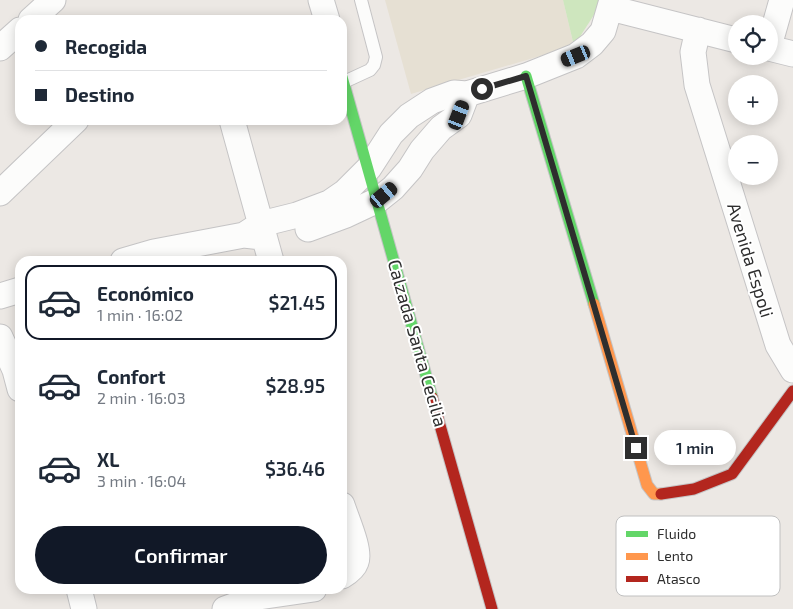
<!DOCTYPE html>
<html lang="es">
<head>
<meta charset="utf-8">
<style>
  :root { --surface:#fff; --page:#f2f2f3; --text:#1f2937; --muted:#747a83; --line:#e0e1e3; --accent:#111827 }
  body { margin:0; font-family:"Exo 2",sans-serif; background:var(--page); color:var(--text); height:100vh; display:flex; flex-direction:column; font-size:19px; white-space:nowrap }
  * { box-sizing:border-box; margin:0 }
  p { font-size:16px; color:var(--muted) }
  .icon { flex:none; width:28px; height:28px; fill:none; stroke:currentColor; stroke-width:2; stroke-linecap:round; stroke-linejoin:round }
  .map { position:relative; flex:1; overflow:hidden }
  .side { position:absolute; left:15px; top:256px; width:332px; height:338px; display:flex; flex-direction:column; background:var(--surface); border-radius:15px; box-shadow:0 2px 12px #0003 }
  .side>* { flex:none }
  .banner { position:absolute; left:15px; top:15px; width:332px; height:110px; border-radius:15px; box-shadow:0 2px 12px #0003; display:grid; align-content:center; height:110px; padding:0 20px; background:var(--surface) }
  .controls { position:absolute; left:728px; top:15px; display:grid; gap:10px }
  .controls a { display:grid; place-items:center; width:50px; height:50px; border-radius:50%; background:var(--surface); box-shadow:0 2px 12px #0003; font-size:25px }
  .end { position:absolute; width:22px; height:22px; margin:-11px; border:6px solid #2e2e2e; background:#fff; box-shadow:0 0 0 2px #fff }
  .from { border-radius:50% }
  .bubble { position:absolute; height:35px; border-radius:18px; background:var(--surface); box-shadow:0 2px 12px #0003; font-size:16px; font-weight:600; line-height:35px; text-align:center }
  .car { position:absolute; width:15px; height:30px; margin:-15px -8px; border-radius:6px; box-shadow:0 0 4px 1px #0007; background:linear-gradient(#222 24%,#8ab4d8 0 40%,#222 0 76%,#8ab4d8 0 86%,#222 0) }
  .banner b { display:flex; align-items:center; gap:18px; height:48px; font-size:19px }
  .banner b+b { border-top:1px solid var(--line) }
  .banner i { width:12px; height:12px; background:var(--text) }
  ul { padding:9px 0 0; list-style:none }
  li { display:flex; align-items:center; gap:15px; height:75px; margin:0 10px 8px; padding:0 10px; border:2px solid transparent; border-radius:15px }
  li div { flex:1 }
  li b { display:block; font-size:19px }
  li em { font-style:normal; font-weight:600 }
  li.current { border-color:var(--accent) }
  li>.icon { width:45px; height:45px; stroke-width:1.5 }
  .cta { display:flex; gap:10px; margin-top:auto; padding:10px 20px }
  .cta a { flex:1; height:58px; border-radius:30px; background:var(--accent); color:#fff; font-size:20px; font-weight:600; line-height:58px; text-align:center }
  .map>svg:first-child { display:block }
  .education { fill:#e6e0d3 }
  .green { fill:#cee6be }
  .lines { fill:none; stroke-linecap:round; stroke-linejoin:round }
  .lane-casing { stroke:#c5c4c5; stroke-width:14 }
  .street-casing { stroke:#c5c4c5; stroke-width:27 }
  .fast-casing { stroke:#c5c4c5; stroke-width:13 }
  .slow-casing { stroke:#c5c4c5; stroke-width:13 }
  .jam-casing { stroke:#c5c4c5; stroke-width:13 }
  .lane { stroke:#fcfcfb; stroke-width:12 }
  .street { stroke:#fcfcfb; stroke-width:25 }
  .fast { stroke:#63d668; stroke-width:11 }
  .slow { stroke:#ff974d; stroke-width:11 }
  .jam { stroke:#b3261e; stroke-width:11 }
  .route { stroke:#2e2e2e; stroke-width:6 }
  .labels { text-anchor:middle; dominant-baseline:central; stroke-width:4; stroke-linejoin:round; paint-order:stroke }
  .street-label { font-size:18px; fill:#2e2e2e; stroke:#fff }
  .key { fill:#fff; stroke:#c0c0c0; stroke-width:1 }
  .key-label { font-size:14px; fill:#2e2e2e }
</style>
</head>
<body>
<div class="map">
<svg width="793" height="609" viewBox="0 0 793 609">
  <rect width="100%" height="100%" fill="#ece8e4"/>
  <!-- education -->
  <path class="education" d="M385,0H563L574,46L411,94Z"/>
  <!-- green -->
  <path class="green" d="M563,0H601L599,7L574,46Z"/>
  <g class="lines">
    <defs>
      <path id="lane" d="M344,82L370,70L374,65L376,57L361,0"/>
      <path id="street" d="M321,0L327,20
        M610,8L736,40
        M31,20L53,0
        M698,30L693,52L697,85L778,345L793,370
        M769,46L782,0
        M0,48L20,30
        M769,48L793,54
        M232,120L271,261
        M0,193L76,120
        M308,229L346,215L378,200L393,188L410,169L422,150L441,128L459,115L467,94
        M244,235L261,224L297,215L329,203L345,192L369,168L391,134L409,116L432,101L454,93L467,94L526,76L576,56L592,44L603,31L612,0
        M123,261L154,252L244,235L261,237
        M0,296L20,290
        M0,337L15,370L20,389
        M342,505C346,518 361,551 356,562C354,568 347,573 342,576
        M79,589L84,609
        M225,609L258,597L314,589"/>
      <path id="fast" d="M526,76L594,304
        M342,77L432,397"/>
      <path id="slow" d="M594,304L647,485L654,494H661"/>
      <path id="jam" d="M432,397L492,609
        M661,494L694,489L732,474L793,391"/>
    </defs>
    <!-- lane casing -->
    <use href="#lane" class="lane-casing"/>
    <!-- street casing -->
    <use href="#street" class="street-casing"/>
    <!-- fast casing -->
    <use href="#fast" class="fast-casing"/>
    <!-- slow casing -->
    <use href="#slow" class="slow-casing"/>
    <!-- jam casing -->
    <use href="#jam" class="jam-casing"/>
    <!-- lane -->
    <use href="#lane" class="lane"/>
    <!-- street -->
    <use href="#street" class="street"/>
    <!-- fast -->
    <use href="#fast" class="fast"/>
    <!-- slow -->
    <use href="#slow" class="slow"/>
    <!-- jam -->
    <use href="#jam" class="jam"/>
  </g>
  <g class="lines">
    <!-- route -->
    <path class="route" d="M482,89L526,76L636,448"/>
  </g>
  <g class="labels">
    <!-- street labels -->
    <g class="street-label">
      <text transform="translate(751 260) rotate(73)">Avenida Espoli</text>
      <text transform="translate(418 343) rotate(74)">Calzada Santa Cecilia</text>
    </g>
  </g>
  <!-- legend -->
  <rect x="616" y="516" width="164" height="80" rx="8" class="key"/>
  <rect x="626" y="531" width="22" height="6" fill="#63d668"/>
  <rect x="626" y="553" width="22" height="7" fill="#ff974d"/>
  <rect x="626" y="576" width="22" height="6" fill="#b3261e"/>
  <g class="key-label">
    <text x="657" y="539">Fluido</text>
    <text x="657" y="561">Lento</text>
    <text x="657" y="584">Atasco</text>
  </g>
</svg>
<div class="controls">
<a><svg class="icon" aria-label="locate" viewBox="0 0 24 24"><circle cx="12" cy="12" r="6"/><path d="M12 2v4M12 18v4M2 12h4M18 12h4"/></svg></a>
<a>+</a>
<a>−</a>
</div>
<i class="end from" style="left:482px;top:89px"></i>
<i class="end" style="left:636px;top:448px"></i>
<div class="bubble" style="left:654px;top:430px;width:82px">1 min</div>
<i class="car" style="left:576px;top:56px;rotate:248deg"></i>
<i class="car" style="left:459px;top:115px;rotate:21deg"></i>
<i class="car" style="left:384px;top:195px;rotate:50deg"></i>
<div class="banner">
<b><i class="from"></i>Recogida</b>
<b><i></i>Destino</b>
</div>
<section class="side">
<ul>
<li class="current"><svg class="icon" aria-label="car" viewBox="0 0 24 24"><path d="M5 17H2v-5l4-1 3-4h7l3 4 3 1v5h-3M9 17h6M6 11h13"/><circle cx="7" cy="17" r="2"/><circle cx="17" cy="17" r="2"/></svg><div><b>Económico</b><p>1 min · 16:02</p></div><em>$21.45</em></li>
<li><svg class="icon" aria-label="car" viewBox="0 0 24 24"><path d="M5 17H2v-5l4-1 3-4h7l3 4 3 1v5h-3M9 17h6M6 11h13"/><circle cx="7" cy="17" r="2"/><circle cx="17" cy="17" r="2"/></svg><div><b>Confort</b><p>2 min · 16:03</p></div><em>$28.95</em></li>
<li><svg class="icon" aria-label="car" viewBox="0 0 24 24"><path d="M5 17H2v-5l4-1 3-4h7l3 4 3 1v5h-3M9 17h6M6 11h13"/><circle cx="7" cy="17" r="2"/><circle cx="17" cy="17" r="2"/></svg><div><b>XL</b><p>3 min · 16:04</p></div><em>$36.46</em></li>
</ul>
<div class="cta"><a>Confirmar</a></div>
</section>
</div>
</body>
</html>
